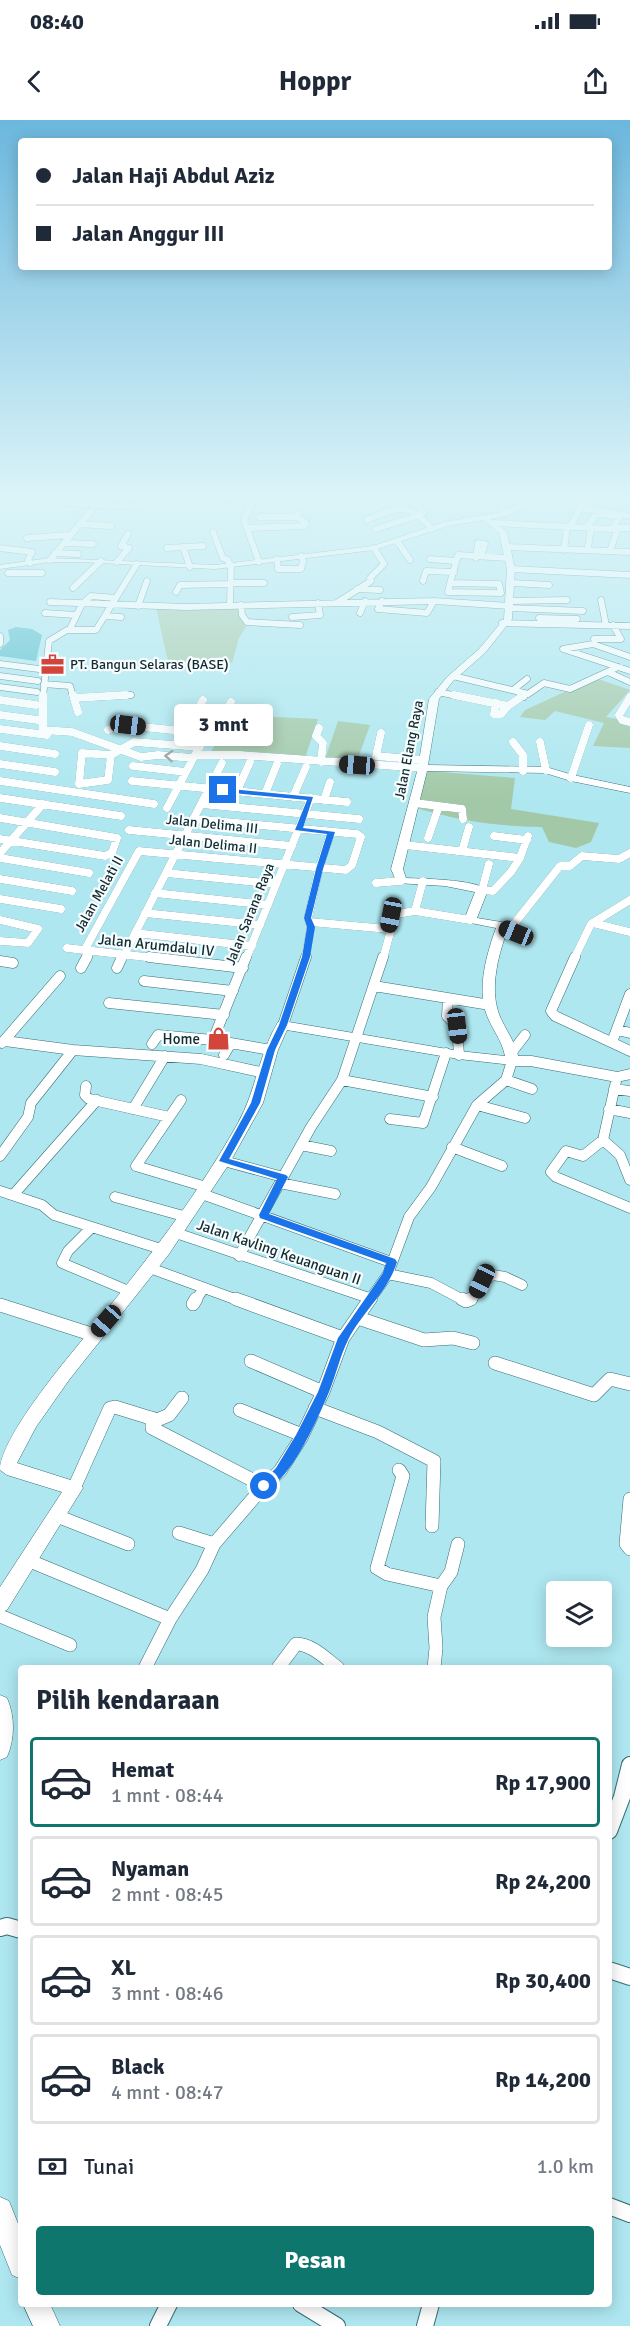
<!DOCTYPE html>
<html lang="id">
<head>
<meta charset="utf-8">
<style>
  :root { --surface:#fff; --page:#f2f2f3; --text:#1f2937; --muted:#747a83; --line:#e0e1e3; --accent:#0f766e }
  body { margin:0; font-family:Signika,sans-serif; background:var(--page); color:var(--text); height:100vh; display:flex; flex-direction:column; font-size:22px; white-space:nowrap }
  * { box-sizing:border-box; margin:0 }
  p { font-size:20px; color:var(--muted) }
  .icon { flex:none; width:33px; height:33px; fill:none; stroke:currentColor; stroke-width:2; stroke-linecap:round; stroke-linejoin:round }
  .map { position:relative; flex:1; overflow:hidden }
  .panel { position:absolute; left:18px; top:1545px; width:594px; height:642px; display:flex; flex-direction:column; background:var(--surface); border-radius:6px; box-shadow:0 3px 15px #0003 }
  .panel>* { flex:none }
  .hud { position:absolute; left:18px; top:18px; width:594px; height:132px; border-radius:6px; box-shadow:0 3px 15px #0003; display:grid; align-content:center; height:132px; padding:0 18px; background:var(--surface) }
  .controls { position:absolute; left:546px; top:1461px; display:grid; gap:12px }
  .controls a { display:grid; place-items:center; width:66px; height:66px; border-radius:6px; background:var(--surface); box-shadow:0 3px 15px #0003; font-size:30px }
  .end { position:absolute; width:27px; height:27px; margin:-14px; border:8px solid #1a73e8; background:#fff; box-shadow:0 0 0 3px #fff }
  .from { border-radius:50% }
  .bubble { position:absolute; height:42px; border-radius:6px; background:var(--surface); box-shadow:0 3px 15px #0003; font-size:20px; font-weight:800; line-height:42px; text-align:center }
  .car { position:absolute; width:18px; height:36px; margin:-18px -9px; border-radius:8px; box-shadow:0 0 4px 2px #0007; background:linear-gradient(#222 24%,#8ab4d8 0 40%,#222 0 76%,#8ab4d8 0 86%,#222 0) }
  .hud b { display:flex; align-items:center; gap:21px; height:57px; font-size:22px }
  .hud b+b { border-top:2px solid var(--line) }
  .hud i { width:15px; height:15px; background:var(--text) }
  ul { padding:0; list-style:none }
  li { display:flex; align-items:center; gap:18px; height:90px; margin:0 12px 9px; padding:0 6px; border:3px solid var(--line); border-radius:6px }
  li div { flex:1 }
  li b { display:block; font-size:22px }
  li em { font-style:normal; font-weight:800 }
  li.on { border-color:var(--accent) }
  li>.icon { width:54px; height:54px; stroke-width:1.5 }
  h2 { padding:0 18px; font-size:27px; line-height:72px }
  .pay { display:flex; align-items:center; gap:15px; height:66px; padding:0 18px; font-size:22px }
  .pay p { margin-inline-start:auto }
  .button { display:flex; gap:12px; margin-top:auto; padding:12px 18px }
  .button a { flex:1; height:69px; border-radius:6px; background:var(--accent); color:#fff; font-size:24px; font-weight:800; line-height:69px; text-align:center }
  .status { display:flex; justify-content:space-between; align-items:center; height:42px; padding:0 30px; background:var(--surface); direction:ltr }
  .status svg { height:16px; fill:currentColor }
  header { display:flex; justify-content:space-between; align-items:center; height:78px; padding:0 18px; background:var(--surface); font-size:27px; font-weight:800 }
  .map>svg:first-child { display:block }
  .green { fill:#a2c8a7 }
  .water { fill:#50bccc }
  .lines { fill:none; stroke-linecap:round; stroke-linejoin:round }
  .street-far4-casing { stroke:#376e76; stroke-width:7 }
  .street-far3-casing { stroke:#376e76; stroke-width:8 }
  .street-far2-casing { stroke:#376e76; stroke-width:11 }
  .street-far1-casing { stroke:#376e76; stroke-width:14 }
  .street-casing { stroke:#376e76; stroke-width:18 }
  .secondary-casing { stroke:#376e76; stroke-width:1 }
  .street-far4 { stroke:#fff; stroke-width:6 }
  .street-far3 { stroke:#fff; stroke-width:8 }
  .street-far2 { stroke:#fff; stroke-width:10 }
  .street-far1 { stroke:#fff; stroke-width:13 }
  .street { stroke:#fff; stroke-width:16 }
  .secondary { fill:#fff; fill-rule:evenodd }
  .oneway { stroke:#95a0a1 }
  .route { fill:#1a73e8 }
  .labels { text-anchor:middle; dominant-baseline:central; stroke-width:4.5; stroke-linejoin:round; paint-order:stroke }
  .far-poi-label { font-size:14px; fill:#142b2f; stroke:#f8feff; text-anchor:start }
  .far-street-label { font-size:14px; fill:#142b2f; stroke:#f8feff }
  .street-label { font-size:15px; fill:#142b2f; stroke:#f8feff }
  .poi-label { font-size:15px; fill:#142b2f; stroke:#f8feff; text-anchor:end }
</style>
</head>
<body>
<div class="status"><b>08:40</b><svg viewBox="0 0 49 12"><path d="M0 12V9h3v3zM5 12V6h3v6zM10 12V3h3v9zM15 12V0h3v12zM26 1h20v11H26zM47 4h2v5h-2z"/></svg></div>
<header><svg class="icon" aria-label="back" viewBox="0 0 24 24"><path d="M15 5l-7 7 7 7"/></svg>Hoppr<svg class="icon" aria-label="share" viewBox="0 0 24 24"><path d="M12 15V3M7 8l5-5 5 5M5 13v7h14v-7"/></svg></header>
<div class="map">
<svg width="630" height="2206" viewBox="0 0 630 2206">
  <rect width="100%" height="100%" fill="#aee7f0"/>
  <!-- green -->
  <path class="green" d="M240,486L242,493L250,500L239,518L232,543L168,542L156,487Z
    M595,558L630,570L606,597L630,601V628L593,626L604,603L555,591L545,600L520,597L525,590Z
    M230,595L318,599L304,641L209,636Z
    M338,601L370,605L356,644L325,639Z
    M428,651L515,658L511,689L599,703L591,722L576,728L549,722L542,707C494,706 460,701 413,687Z"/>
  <!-- water -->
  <path class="water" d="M16,507L32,509L42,515L36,541L0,536V530L10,520L8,510Z"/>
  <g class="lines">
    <defs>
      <path id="street-far4" d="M90,375L111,377
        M223,375L228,380L253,383
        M256,375L244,400L259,442
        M601,375L630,378
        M486,381H499L504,394
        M50,382L136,387L153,378L138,375
        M580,388L630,396
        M423,393L414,380L435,375
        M259,397H297
        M367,400C399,386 408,382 432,409
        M493,403L612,409L619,397L597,393L587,407
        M79,404L111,406
        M570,407L583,383L580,375
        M248,408L304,406L306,403L297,397L298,394
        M376,409L420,395
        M213,412L223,438L228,440L230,446
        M27,418L70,415
        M397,421L410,440
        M65,423L93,424
        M183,427L190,447
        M505,427L630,432
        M0,428L32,432L28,440L30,443
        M167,428L203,426
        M588,428L591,407
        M564,430L567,407
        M610,431L618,408H630
        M55,433L78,434
        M476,438L478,423L485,424L481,436
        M277,439L278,449H301L303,441L301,436
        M430,439L456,441
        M50,440L95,386L123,375
        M117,442L129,428L121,426L128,414
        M511,449L630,455
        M8,453H42
        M423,461L426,451L454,452
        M230,463H264
        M450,463L499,464L501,473L448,472Z
        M450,463L458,435L508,438
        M512,463L549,465
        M73,468L101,441
        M357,469L380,470
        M176,472L180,465L230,464
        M601,480L606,505
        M382,481L378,489L427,493L434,481
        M510,481L567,480
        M50,482L186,487L434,481L510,486
        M338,482L371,461L370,458L384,444L374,428
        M241,485L242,495L247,502L300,505
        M138,486L147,461
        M230,486L231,445
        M510,488L583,491
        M45,493L76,495
        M360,493L365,481
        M105,496L121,497
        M292,497L320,495L318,483
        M539,498L577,499
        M502,503L630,506
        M70,509L82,484L91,476L116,478
        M0,516V524
        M594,519H621L613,505
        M630,537L593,524L563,529L630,551
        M0,544L39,549
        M608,552L630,562
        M0,556L38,561
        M453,556L528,574L544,563L570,569L618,547
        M44,564L70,566L73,577
        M0,567L37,572
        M513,570L527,559
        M438,572L462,577
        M519,573L524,577
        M43,577L49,521L67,510H96L137,444
        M97,577L131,575"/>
      <path id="street-far3" d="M43,575V610L72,612L141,637L158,635L193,638
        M73,575L78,592
        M454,575L508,586L524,575
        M630,577L619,595L622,600L630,602
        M74,578L126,575
        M0,580L36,585
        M496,583L494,594H501L508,586
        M0,595L38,600
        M319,608L316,616L323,623L321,642
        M0,609L47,615
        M108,610L122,605L213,614L231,582
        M185,612L203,580
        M381,613L376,636L424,640
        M513,622L523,635V651
        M540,622L546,650
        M0,626L55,634
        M82,633L111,635L108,660L79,664Z
        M111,635L134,622L200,627
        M195,635H240L423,648
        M0,644L55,652
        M133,646L186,652
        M571,658L589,605
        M0,661L154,684
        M132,661L347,682
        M237,671L250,642
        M265,674L277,644
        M293,677L306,647
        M0,678L121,696
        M324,680L330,662
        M415,683L462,689L463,699
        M201,684L359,699
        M167,688L196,633
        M0,698L117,718L112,733L105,736L0,719
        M129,710L292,726
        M494,716L527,720
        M428,718L439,686
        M405,725L520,738L528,716
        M462,731L469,707
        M0,733L43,684
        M0,738L89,753
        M489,744L482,770L493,771L511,752L520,738
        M166,753L276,764
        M0,759L72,771
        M376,763L401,761
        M155,773L268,785
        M0,779L61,789
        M415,791L423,761
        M145,793L260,805
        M0,800L38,809L28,823L0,821
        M310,802L388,809
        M593,803L630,812
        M503,806L514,804L560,746H570L582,736L619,739L630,733
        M502,808L530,819
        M135,813L252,826
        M67,828L163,839
        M84,831L139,731L346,750L352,745L361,717L357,714L193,699
        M86,839L90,832
        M122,839L222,643
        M246,839L311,678
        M305,839L311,807L308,798L319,749L331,712
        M383,839L390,813L388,809L391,795L415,791L470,800
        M574,839L591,804L630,780"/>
      <path id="street-far2" d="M149,837L243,848
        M575,837L551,891L555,896L630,931
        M0,841L13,843
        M81,848L87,837
        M117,848L122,837
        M144,861L233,871
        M374,866L490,885
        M448,878L447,896L457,906L459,935
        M109,883L224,895
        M283,905L306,837
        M617,910L630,913
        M213,920L246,837
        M5,921L73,930L201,939L265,953
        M612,922L630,874
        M2,923L60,856
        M152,924L158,915L213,920L271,930
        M512,932L525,915
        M224,935L231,923
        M617,957L603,1020L583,1036L566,1031L551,1052L556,1057L630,1088
        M342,960L433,977
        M506,960L532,969
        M86,966L85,975L89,979L169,997
        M614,969L630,971
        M181,980L136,1046L206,1067
        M477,985L525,998
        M133,989L165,936
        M609,989L630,993
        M390,999L423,1003L446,933
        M603,1020L620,1035L630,1060
        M301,1025L331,1031
        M452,1027L502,1046
        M0,1036L28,997L31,983L73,930
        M224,1041L283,1057
        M280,1063L335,1074
        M0,1071L42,1085L54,1095L164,1130
        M14,1074L97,980
        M202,1074L391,1142
        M115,1077L187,1097
        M91,1108L68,1131L62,1143L131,1172
        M176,1113L372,1179
        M239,1136L311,1007L342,960L383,837
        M150,1148L240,1181
        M388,1154L431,1163L465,1181
        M195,1181L204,1168
        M369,1181L388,1154L409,1097L431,1067L477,985L506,960L512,941H531L617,957L630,954
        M467,1181C479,1176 480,1161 493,1155L505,1157L522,1165"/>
      <path id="street-far1" d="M236,1179L343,1218
        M462,1179L466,1181L471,1179
        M193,1184L196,1179
        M0,1185L94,1215
        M358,1198L424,1220L453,1218L473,1223
        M251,1241L323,1272
        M495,1243L594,1275L610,1259L630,1264
        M315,1288L378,1312L434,1341L432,1406
        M240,1290L302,1315
        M152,1298V1308L264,1366
        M399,1350L403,1356L377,1448L387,1454L441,1466
        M74,1368L110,1288L115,1287L157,1300L169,1295L182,1278
        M630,1379L626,1424L630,1429
        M57,1396L128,1424
        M179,1413L214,1424
        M30,1441L170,1499
        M0,1496L70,1525
        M145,1548L170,1499L202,1450L214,1424L264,1366L280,1351L301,1318L323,1272L343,1218L370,1179
        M278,1548L296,1524C312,1524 326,1539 338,1548
        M434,1548L436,1528L434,1497L441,1466L451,1452L458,1424"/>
      <path id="street" d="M609,1711L622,1677L630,1645
        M0,1808L7,1806L21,1810
        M609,1850L630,1857
        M609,2086L630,2094
        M301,2184L337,2206
        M158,2206L169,2184
        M425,2206L431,2184"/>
      <path id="secondary" d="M534,375H543L507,396L490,399L507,412L515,449L512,499L485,533L453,561L439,579L428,645L546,647L573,655L630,667V673L571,661L545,653L427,651L403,749L406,758C424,759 474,759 488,770L477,798L507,803L509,806C499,832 489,867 499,894C505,910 517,923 519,941L512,945L459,939L287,910L278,930L263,983L229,1044L169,1134L69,1260L36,1307L17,1343L80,1363L83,1368L7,1490L0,1493V1467L62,1372L7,1355L0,1350C0,1322 51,1258 70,1235C131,1160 191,1087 238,1003C256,971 259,933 278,902L283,901L459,931L505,936C502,920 491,908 486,893C477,867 487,833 496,808L466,802L464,800L475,772L445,766L397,763L391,749L418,648L429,579L447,557L479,529L504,499L507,449L499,413L483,400L448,406L374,430L215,449L81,442H50L0,449V445L50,438L215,445L373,426L444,402L502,392Z
        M0,1575L7,1578C15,1596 15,1619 7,1637L0,1640Z
        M0,2077L9,2081L21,2111V2159L12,2155L0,2125Z
        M23,2184H50L60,2206H33Z"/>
    </defs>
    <!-- street-far4 casing -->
    <use href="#street-far4" class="street-far4-casing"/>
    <!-- street-far3 casing -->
    <use href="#street-far3" class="street-far3-casing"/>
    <!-- street-far2 casing -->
    <use href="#street-far2" class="street-far2-casing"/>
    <!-- street-far1 casing -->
    <use href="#street-far1" class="street-far1-casing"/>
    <!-- street casing -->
    <use href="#street" class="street-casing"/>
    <!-- secondary casing -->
    <use href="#secondary" class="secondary-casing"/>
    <!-- street-far4 -->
    <use href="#street-far4" class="street-far4"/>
    <!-- street-far3 -->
    <use href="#street-far3" class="street-far3"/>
    <!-- street-far2 -->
    <use href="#street-far2" class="street-far2"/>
    <!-- street-far1 -->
    <use href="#street-far1" class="street-far1"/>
    <!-- street -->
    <use href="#street" class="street"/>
    <!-- secondary -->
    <use href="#secondary" class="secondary"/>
  </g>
  <!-- one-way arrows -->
  <defs><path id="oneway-chevron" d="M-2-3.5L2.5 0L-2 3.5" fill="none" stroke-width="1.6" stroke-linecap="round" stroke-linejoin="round" transform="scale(1.5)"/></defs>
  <use class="oneway" href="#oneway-chevron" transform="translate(169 636) rotate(-176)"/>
  <!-- sky -->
  <linearGradient id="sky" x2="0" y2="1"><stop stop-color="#6bb7dd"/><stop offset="0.55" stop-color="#dbf4f8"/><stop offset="1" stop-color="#dbf4f8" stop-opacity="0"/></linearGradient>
  <rect width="630" height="684" fill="url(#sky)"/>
  <!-- route -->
  <path class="route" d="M221,668L313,677L303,708L335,712L323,749L311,798L315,807L310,837L287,905L275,930L260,983L229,1039L286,1055L288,1057L269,1094L395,1139L397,1142C388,1172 362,1192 348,1220C340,1236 336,1255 329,1272C318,1298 291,1361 264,1371L258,1366L276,1348L296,1315L318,1272L338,1218L383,1153L386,1143L260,1098L259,1095L277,1059L219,1041L251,983L267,930L279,905L302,837L307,807L304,798L316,749L327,714L295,710L307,680L223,672Z"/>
  <!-- icons -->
  <defs>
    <symbol id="office-bare" viewBox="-9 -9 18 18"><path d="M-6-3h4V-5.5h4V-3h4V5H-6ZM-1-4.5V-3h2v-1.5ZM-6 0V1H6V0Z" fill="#d3453a" stroke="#f8feff" stroke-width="2.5" paint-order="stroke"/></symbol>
    <symbol id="shop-bare" viewBox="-9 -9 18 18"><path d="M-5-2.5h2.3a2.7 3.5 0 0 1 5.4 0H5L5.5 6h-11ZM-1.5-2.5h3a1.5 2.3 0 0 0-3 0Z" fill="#d3453a" stroke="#f8feff" stroke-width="2.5" paint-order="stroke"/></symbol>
  </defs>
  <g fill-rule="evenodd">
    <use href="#office-bare" x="36" y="528" width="33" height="33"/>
    <use href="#shop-bare" x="202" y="902" width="33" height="33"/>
  </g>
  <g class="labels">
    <!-- far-poi labels -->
    <g class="far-poi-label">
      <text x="70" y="544">PT. Bangun Selaras (BASE)</text>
    </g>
    <!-- far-street labels -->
    <g class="far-street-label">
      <text transform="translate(409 630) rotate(-79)">Jalan Elang Raya</text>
      <text transform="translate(212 704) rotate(6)">Jalan Delima III</text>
      <text transform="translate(213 724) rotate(6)">Jalan Delima II</text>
      <text transform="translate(99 774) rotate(-61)">Jalan Melati II</text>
      <text transform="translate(250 794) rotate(-68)">Jalan Sarana Raya</text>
    </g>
    <!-- street labels -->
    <g class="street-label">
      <text transform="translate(156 825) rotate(6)">Jalan Arumdalu IV</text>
      <text transform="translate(279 1132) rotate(19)">Jalan Kavling Keuanguan II</text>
    </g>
    <!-- poi labels -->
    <g class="poi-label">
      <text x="200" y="919">Home</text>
    </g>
  </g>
</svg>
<div class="controls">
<a><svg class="icon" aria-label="layers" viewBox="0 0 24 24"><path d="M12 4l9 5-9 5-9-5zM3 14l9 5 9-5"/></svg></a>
</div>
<i class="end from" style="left:264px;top:1366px"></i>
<i class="end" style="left:223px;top:670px"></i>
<div class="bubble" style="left:174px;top:584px;width:99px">3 mnt</div>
<i class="car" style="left:128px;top:605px;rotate:97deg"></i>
<i class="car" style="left:357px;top:645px;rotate:274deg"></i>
<i class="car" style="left:391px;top:795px;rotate:191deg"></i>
<i class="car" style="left:516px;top:813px;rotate:292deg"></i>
<i class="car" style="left:457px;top:906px;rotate:173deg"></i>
<i class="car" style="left:482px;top:1161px;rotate:205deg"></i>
<i class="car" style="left:106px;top:1201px;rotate:221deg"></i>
<div class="hud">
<b><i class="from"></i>Jalan Haji Abdul Aziz</b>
<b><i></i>Jalan Anggur III</b>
</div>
<section class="panel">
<h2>Pilih kendaraan</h2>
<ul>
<li class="on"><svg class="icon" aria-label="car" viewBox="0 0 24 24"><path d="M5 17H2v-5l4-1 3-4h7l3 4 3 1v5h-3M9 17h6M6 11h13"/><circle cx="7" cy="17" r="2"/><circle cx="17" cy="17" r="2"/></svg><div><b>Hemat</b><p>1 mnt · 08:44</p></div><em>Rp 17,900</em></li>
<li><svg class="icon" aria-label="car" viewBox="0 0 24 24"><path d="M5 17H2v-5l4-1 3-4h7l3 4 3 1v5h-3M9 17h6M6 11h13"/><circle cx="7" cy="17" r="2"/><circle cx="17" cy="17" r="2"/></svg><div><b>Nyaman</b><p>2 mnt · 08:45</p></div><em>Rp 24,200</em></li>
<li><svg class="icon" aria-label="car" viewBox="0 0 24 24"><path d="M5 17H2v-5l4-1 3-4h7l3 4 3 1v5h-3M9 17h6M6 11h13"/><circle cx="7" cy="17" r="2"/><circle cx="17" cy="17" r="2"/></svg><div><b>XL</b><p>3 mnt · 08:46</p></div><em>Rp 30,400</em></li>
<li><svg class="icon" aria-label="car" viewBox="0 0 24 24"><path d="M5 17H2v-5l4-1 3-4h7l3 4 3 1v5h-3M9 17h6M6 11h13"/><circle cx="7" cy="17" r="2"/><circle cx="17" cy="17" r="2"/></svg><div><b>Black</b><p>4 mnt · 08:47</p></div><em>Rp 14,200</em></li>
</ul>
<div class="pay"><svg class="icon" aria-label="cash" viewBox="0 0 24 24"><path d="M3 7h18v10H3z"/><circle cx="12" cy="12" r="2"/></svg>Tunai<p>1.0 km</p></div>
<div class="button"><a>Pesan</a></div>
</section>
</div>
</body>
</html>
